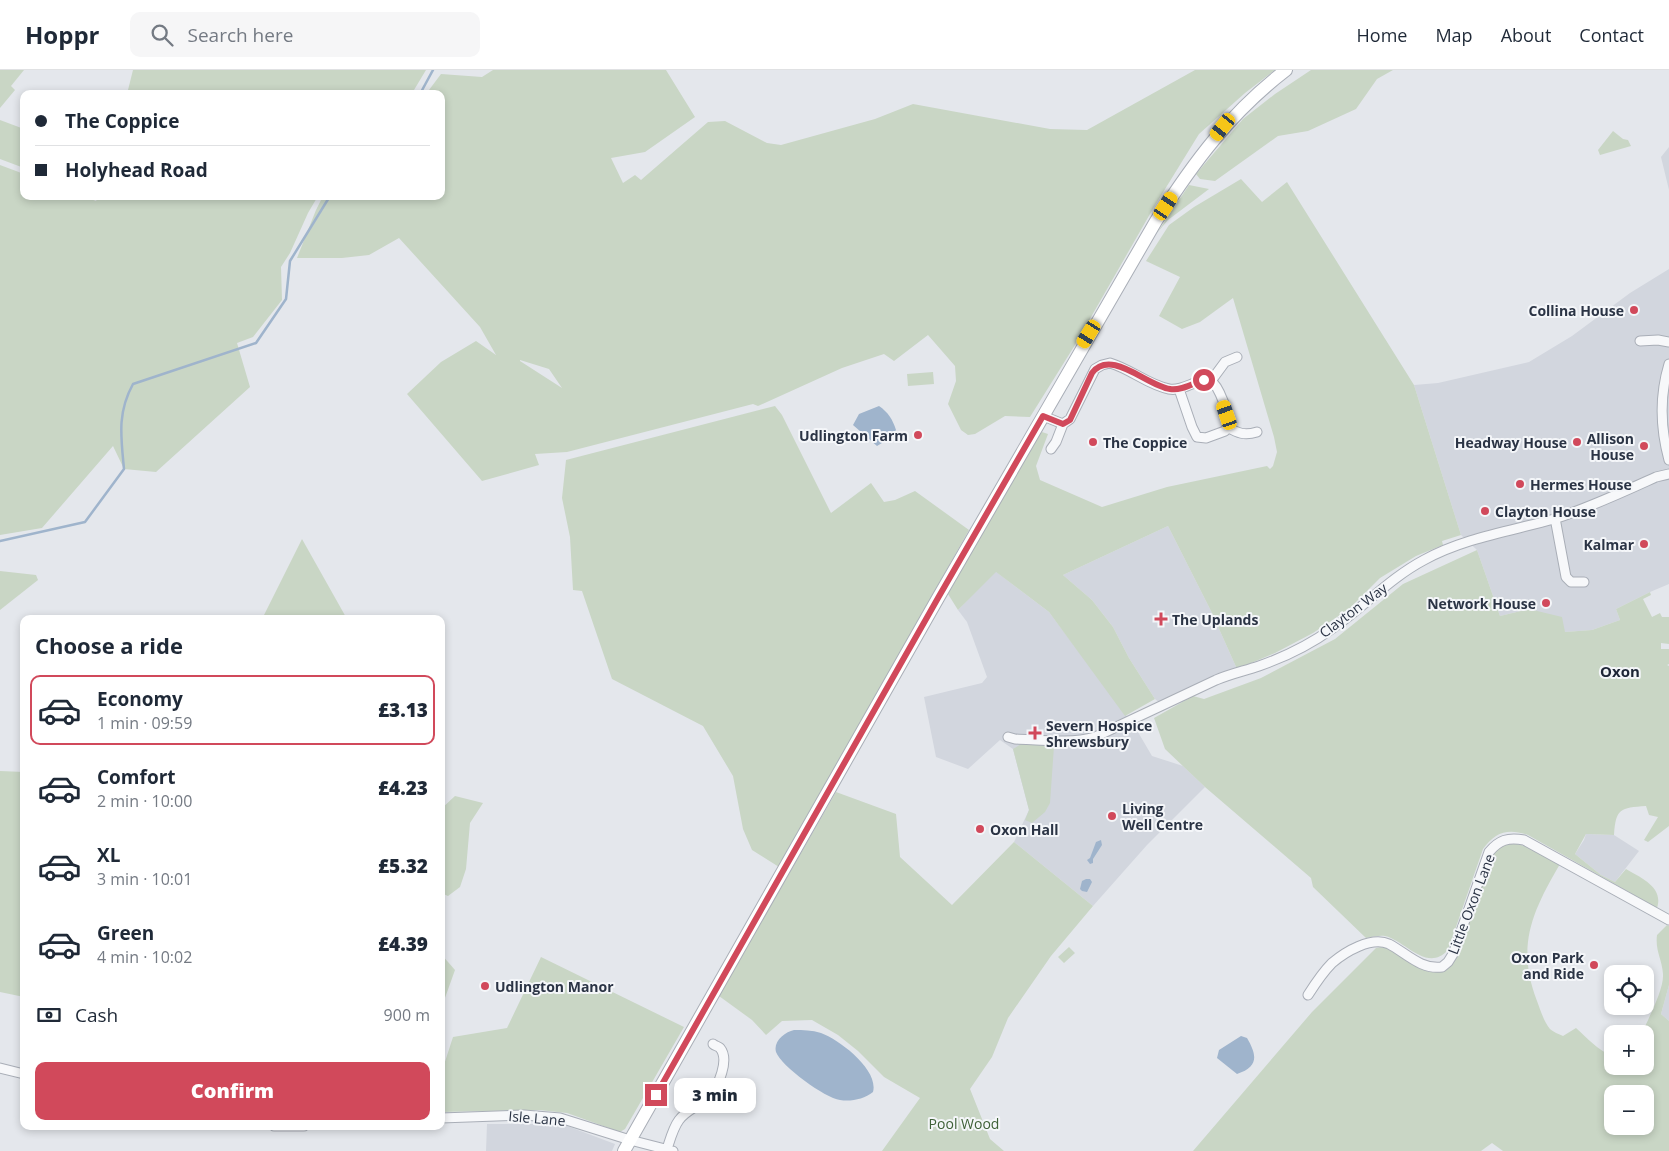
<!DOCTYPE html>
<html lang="en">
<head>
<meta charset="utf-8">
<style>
  :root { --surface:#fff; --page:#f6f6f7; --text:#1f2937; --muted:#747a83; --line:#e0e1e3; --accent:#d1495b }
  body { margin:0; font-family:"Open Sans",sans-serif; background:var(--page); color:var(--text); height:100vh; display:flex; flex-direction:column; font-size:19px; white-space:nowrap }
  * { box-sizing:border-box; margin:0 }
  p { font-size:16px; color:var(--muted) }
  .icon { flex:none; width:28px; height:28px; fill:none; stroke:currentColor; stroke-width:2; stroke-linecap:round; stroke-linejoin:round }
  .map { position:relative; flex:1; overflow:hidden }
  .details { position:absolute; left:20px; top:545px; width:425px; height:515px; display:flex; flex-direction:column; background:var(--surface); border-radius:10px; box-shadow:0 2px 8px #0003 }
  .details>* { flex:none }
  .top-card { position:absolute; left:20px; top:20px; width:425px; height:110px; border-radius:10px; box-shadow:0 2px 8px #0003; display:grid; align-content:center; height:110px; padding:0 15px; background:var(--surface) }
  .buttons { position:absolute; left:1604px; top:895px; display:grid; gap:10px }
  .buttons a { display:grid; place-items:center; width:50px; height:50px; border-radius:10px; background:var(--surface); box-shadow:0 2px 8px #0003; font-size:25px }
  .end { position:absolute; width:22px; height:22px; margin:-11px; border:6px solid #d1495b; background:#fff; box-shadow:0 0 0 2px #fff }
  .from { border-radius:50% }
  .bubble { position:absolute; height:35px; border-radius:10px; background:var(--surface); box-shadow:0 2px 8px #0003; font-size:16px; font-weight:800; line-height:35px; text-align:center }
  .car { position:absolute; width:15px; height:30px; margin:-15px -8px; border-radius:6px; box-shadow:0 0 4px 1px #0007; background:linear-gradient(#f5c518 24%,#345 0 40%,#f5c518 0 76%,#345 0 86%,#f5c518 0) }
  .top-card b { display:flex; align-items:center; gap:18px; height:48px; font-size:19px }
  .top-card b+b { border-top:1px solid var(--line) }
  .top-card i { width:12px; height:12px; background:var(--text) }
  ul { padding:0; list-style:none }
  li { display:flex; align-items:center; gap:15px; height:70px; margin:0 10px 8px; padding:0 5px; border:2px solid transparent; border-radius:10px }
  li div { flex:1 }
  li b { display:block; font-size:19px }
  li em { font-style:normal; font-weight:800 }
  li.on { border-color:var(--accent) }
  li>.icon { width:45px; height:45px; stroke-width:1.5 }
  h2 { padding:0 15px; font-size:22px; line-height:60px }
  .pay { display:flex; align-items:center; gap:12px; height:55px; padding:0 15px; font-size:19px }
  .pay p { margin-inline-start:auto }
  .primary-button { display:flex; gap:10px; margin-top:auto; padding:10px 15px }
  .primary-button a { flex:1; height:58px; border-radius:10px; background:var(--accent); color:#fff; font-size:20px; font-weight:800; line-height:58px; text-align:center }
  header { display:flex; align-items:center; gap:30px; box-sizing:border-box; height:70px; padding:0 25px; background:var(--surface); border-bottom:1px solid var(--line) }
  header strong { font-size:24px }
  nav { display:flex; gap:28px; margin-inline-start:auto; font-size:18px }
  .search { width:350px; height:45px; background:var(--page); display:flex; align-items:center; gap:12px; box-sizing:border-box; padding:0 18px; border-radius:10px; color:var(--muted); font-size:19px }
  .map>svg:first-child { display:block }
  .built { fill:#d2d6de }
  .green { fill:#c9d6c5; fill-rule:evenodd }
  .water { fill:#9fb4cc }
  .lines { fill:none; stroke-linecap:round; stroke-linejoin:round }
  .stream { stroke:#9fb4cc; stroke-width:2.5 }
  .minor-casing { stroke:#a9aeb7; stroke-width:11 }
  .secondary-casing { stroke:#a9aeb7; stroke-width:14 }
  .minor { stroke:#f7f8fa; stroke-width:9 }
  .secondary { stroke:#fff; stroke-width:12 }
  .route { stroke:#d1495b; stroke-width:6 }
  .poi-dot { fill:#d1495b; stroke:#f4f6f9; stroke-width:2 }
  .labels { text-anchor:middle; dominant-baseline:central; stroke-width:4; stroke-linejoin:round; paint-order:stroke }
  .poi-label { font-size:14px; font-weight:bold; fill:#2b3445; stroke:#f4f6f9; text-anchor:start }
  .street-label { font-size:14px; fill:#2b3445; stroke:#f4f6f9 }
  .park-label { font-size:14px; fill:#3f6138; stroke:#f4f6f9 }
  .neighbourhood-label { font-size:15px; font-weight:bold; fill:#1d2536; stroke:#f4f6f9 }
</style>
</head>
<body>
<header>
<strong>Hoppr</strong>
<div class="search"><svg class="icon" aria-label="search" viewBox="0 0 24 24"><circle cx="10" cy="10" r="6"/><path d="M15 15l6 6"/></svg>Search here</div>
<nav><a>Home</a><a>Map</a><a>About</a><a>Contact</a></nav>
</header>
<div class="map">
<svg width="1669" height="1081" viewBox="0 0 1669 1081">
  <rect width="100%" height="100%" fill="#e4e7ec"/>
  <!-- built -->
  <path class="built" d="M1669,77V120L1661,87Z
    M1669,199V514L1650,522L1616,539L1620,550L1592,560L1565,562L1529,539L1500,546L1477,480L1461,465L1414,315L1438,313L1529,292L1572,266L1630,223Z
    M1168,456L1211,541L1237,599L1160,633L1155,629L1129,588L1113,557L1092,530L1063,505Z
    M995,501L1049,542L1135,657L1152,686L1183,696L1205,717L1147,775L1093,836L1014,772L1029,740L1013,679L1000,670L968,699L936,687L924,627L982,613L987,607L967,552L958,540Z
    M1586,764L1614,765L1639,781L1615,812L1601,805L1575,784L1584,770Z
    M1669,915V951L1661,944Z
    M487,1054H562L615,1074L612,1081H486Z"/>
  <!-- green -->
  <path class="green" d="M0,0H24L11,16L15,20L0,38Z
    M133,0H426L414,20L406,24H127Z
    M493,0H666L695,47L645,82L611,88L623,113L635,105L641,110L708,52L725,51L767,73L781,75L875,49L913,34L1050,59L1087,60L1195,0H1275L1245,23L1199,64L1154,137L1075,275L1030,347L1005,346L975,364L968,365L961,360L948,334L956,311L955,296L928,265L894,291L884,284L842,298L758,336L753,334L567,382L535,384L539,395L482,411L407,324L441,292L476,271L496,285L480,257L399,168L369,185L342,188H297L316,140L323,126H441V24H426L441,4L482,7ZM520,290L549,299L562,318L520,291Z
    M1311,0H1393L1377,9L1356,39L1308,61L1278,66L1215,111L1200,109L1196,104L1243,49L1275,24Z
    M0,50L24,59V98L0,89Z
    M1613,61L1623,69L1628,70L1631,76L1600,85L1598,80Z
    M0,95L24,104V126H83L96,131L99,126H318L308,143L290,183L281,197L282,230L253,267L237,273L250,317L156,402L124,399L113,376L42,458L0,465Z
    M1241,109L1262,132L1287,112L1414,315L1461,465L1442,471L1443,475L1416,486L1380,508L1349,539L1313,563L1275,583L1237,599L1211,541L1168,456L1063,505L1092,530L1113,557L1129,588L1155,629L1125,646L1049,542L996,502L958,540L948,524L1030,378L1042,362L1048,364L1036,396L1040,410L1102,437L1167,417L1267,396L1270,399L1273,396L1277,382L1274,367L1233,228L1200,252L1182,259L1159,246L1180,207L1146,191L1169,155L1194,137Z
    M1189,115L1209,119L1168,150L1157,163Z
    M933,302L934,314L908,316L907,304Z
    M775,336L782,345L831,443L871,413L884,432L895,430L915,421L969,460L779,797L752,780L743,759L733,706L703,656L612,609L582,521L573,520L570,467L562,428L566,390Z
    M302,469L347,549H262Z
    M1477,480L1500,546L1529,539L1562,547L1565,562L1592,560L1620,550L1616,539L1650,522L1651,525L1643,529L1652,547L1660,543L1662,547H1669V574L1661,573V579H1669V594L1667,595L1669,596V756L1648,772L1644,770L1658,747L1649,745L1646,736C1620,738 1616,738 1614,765L1586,764L1575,784L1601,805L1615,812L1626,799C1641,808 1664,817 1657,838L1528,765C1508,758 1495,762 1483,779L1448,880C1427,903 1406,871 1385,866C1380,865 1372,867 1366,868L1313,817L1311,808L1205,717L1165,679L1154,648L1193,626L1204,629L1261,608L1335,569L1403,514Z
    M0,501L36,505L38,510L0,540Z
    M1021,674L1054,676L1050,733L1045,742L1032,753L1025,750L1029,740L1013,679Z
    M0,701L24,702V927L0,922Z
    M836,722L896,744L900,787L952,835L1014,772L1093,836L1051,886L1008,948L992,987L970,1019L990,1069L1004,1081H882L920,1028L884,1007L858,981L838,965L812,950L782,951L766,965L752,950L719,926Z
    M455,726L483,733L470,753L466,799L460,817L448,826L441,823V739Z
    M1506,772C1526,774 1543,784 1560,794C1532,842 1516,876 1537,931C1540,939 1544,952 1550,959C1553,962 1559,964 1563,966L1576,958C1587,968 1598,980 1612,986V996H1645V964H1642C1648,948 1664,920 1663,904C1662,889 1655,881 1657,865L1667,855L1669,856V915L1661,944L1669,951V1081H1503L1492,1073L1481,1081H1193L1312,942L1376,878C1391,872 1415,899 1431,902C1438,903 1444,899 1450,896L1490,787L1495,778ZM1612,1024H1645V1056H1612Z
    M1069,877L1075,883L1064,893L1058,887Z
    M441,884L455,900L441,939Z
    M541,887L684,957L625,1059L620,1062L567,1043L539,1040L441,1042V1004L453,967L507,958Z"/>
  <!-- water -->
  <path class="water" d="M879,336C888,342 893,350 896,360L890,368L877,376L853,355L859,344Z
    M1101,770L1102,775L1093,789V793L1090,794L1087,790L1090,788L1096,772Z
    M1086,809H1090L1092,812L1087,822L1082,821L1080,819L1082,811Z
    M794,960C803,960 812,960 821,963C840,970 879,1000 873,1022C864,1029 851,1032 840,1030C825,1028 781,996 776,982C773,971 785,962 794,960Z
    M1241,966L1247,968C1257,985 1259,997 1237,1004L1217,988L1219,980Z"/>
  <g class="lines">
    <!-- stream -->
    <path class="stream" d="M420,24L433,0
      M0,471L85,452L124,399C121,367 117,343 133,314L256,273L286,229L290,191L330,126"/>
    <defs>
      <path id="minor" d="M1640,271L1658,270L1669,272
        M1669,294C1659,327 1660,357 1669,390
        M1211,311L1225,292L1237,287
        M1043,346L1063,354L1056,372L1051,379
        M1063,354L1070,349L1095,299L1102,295L1110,293C1131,299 1148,315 1169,319C1184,322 1197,307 1211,311C1219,316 1229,344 1228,353C1228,356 1227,358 1225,361L1206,368L1197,367L1192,357L1179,319
        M1227,357C1238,363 1244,366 1257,362
        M1555,448L1566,507L1571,512H1584
        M1008,667L1015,669C1041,670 1071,674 1095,667L1216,610C1230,604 1244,601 1259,596C1285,587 1311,574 1333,558C1364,537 1390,508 1424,490C1464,468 1511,461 1554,449C1589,438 1623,422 1656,407L1669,404
        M1308,925C1315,914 1323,902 1332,893C1345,882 1371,866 1389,874C1406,883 1421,900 1442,897L1448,892L1453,884L1489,782C1499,770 1508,767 1524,770L1669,850
        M0,998L24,1004
        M441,1048L524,1045L560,1048L630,1070L673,1081
        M274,1056H304
        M667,1079C670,1070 673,1058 679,1050C687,1039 700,1036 710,1026C718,1016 730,990 720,978C718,976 715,976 713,974"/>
      <path id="secondary" d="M624,1081L938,528L1156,151C1194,92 1230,43 1286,0"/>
    </defs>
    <!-- minor casing -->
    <use href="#minor" class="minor-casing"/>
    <!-- secondary casing -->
    <use href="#secondary" class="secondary-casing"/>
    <!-- minor -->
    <use href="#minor" class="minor"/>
    <!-- secondary -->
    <use href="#secondary" class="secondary"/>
  </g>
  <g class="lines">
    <!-- route -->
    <path class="route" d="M656,1025L938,528L1043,346L1063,354L1070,350L1092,303C1111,278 1147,316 1170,319C1182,321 1193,313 1204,310"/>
  </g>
  <!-- markers -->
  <g class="poi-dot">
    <circle cx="1634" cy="240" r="5"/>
    <circle cx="918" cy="365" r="5"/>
    <circle cx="1093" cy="372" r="5"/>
    <circle cx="1577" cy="372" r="5"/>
    <circle cx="1644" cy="376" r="5"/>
    <circle cx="1520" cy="414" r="5"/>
    <circle cx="1485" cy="441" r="5"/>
    <circle cx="1644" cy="474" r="5"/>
    <circle cx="1546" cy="533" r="5"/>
    <path d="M1158.5 541.5h5v5h5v5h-5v5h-5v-5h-5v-5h5z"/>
    <path d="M1032.5 655.5h5v5h5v5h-5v5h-5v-5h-5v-5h5z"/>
    <circle cx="1112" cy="746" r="5"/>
    <circle cx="980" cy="759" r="5"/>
    <circle cx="1594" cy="895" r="5"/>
    <circle cx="485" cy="916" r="5"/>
  </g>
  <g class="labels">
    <!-- poi labels -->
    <g class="poi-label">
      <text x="1624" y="240" text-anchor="end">Collina House</text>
      <text x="908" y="365" text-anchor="end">Udlington Farm</text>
      <text x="1634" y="368" text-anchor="end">Allison<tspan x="1634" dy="16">House</tspan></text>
      <text x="1103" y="372">The Coppice</text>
      <text x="1567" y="372" text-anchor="end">Headway House</text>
      <text x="1530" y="414">Hermes House</text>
      <text x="1495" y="441">Clayton House</text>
      <text x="1634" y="474" text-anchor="end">Kalmar</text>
      <text x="1536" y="533" text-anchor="end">Network House</text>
      <text x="1172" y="549">The Uplands</text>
      <text x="1046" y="655">Severn Hospice<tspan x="1046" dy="16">Shrewsbury</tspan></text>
      <text x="1122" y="738">Living<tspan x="1122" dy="16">Well Centre</tspan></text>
      <text x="990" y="759">Oxon Hall</text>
      <text x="1584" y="887" text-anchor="end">Oxon Park<tspan x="1584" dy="16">and Ride</tspan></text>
      <text x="495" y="916">Udlington Manor</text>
    </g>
    <!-- street labels -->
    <g class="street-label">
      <text transform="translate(1353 540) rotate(-37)">Clayton Way</text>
      <text transform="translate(1471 834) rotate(-69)">Little Oxon Lane</text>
      <text transform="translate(537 1048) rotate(5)">Isle Lane</text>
    </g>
    <!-- park labels -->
    <g class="park-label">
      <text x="964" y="1053">Pool Wood</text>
    </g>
    <!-- neighbourhood labels -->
    <g class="neighbourhood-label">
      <text x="1620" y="601">Oxon</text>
    </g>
  </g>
</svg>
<div class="buttons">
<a><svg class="icon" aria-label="locate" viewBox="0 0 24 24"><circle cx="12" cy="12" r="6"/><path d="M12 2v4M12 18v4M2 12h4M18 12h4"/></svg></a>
<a>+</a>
<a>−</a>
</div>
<i class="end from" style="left:1204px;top:310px"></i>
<i class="end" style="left:656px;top:1025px"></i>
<div class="bubble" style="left:674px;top:1008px;width:82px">3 min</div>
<i class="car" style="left:1223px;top:57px;rotate:218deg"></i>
<i class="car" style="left:1166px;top:136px;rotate:33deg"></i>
<i class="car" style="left:1089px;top:264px;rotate:212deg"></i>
<i class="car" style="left:1227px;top:345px;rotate:341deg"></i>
<div class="top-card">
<b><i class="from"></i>The Coppice</b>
<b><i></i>Holyhead Road</b>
</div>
<section class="details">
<h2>Choose a ride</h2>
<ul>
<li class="on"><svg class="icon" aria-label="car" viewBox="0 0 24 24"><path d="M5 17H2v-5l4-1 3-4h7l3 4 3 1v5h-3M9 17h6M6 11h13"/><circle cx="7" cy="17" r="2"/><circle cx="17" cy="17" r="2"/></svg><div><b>Economy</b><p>1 min · 09:59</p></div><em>£3.13</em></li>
<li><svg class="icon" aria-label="car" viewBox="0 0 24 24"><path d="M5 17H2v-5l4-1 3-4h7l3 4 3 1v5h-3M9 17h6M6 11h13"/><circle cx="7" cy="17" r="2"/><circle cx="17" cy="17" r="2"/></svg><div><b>Comfort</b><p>2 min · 10:00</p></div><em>£4.23</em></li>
<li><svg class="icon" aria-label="car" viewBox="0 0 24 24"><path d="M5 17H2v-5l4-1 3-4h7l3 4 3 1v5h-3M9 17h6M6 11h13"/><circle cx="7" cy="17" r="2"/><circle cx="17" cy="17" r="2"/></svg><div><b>XL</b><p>3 min · 10:01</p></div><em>£5.32</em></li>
<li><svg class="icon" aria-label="car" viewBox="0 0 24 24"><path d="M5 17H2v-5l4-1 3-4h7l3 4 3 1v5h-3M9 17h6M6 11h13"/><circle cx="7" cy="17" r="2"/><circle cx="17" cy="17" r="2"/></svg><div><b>Green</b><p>4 min · 10:02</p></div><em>£4.39</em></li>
</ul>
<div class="pay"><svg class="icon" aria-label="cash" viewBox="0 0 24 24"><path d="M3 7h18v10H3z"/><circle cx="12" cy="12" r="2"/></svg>Cash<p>900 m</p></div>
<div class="primary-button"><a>Confirm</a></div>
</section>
</div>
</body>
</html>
